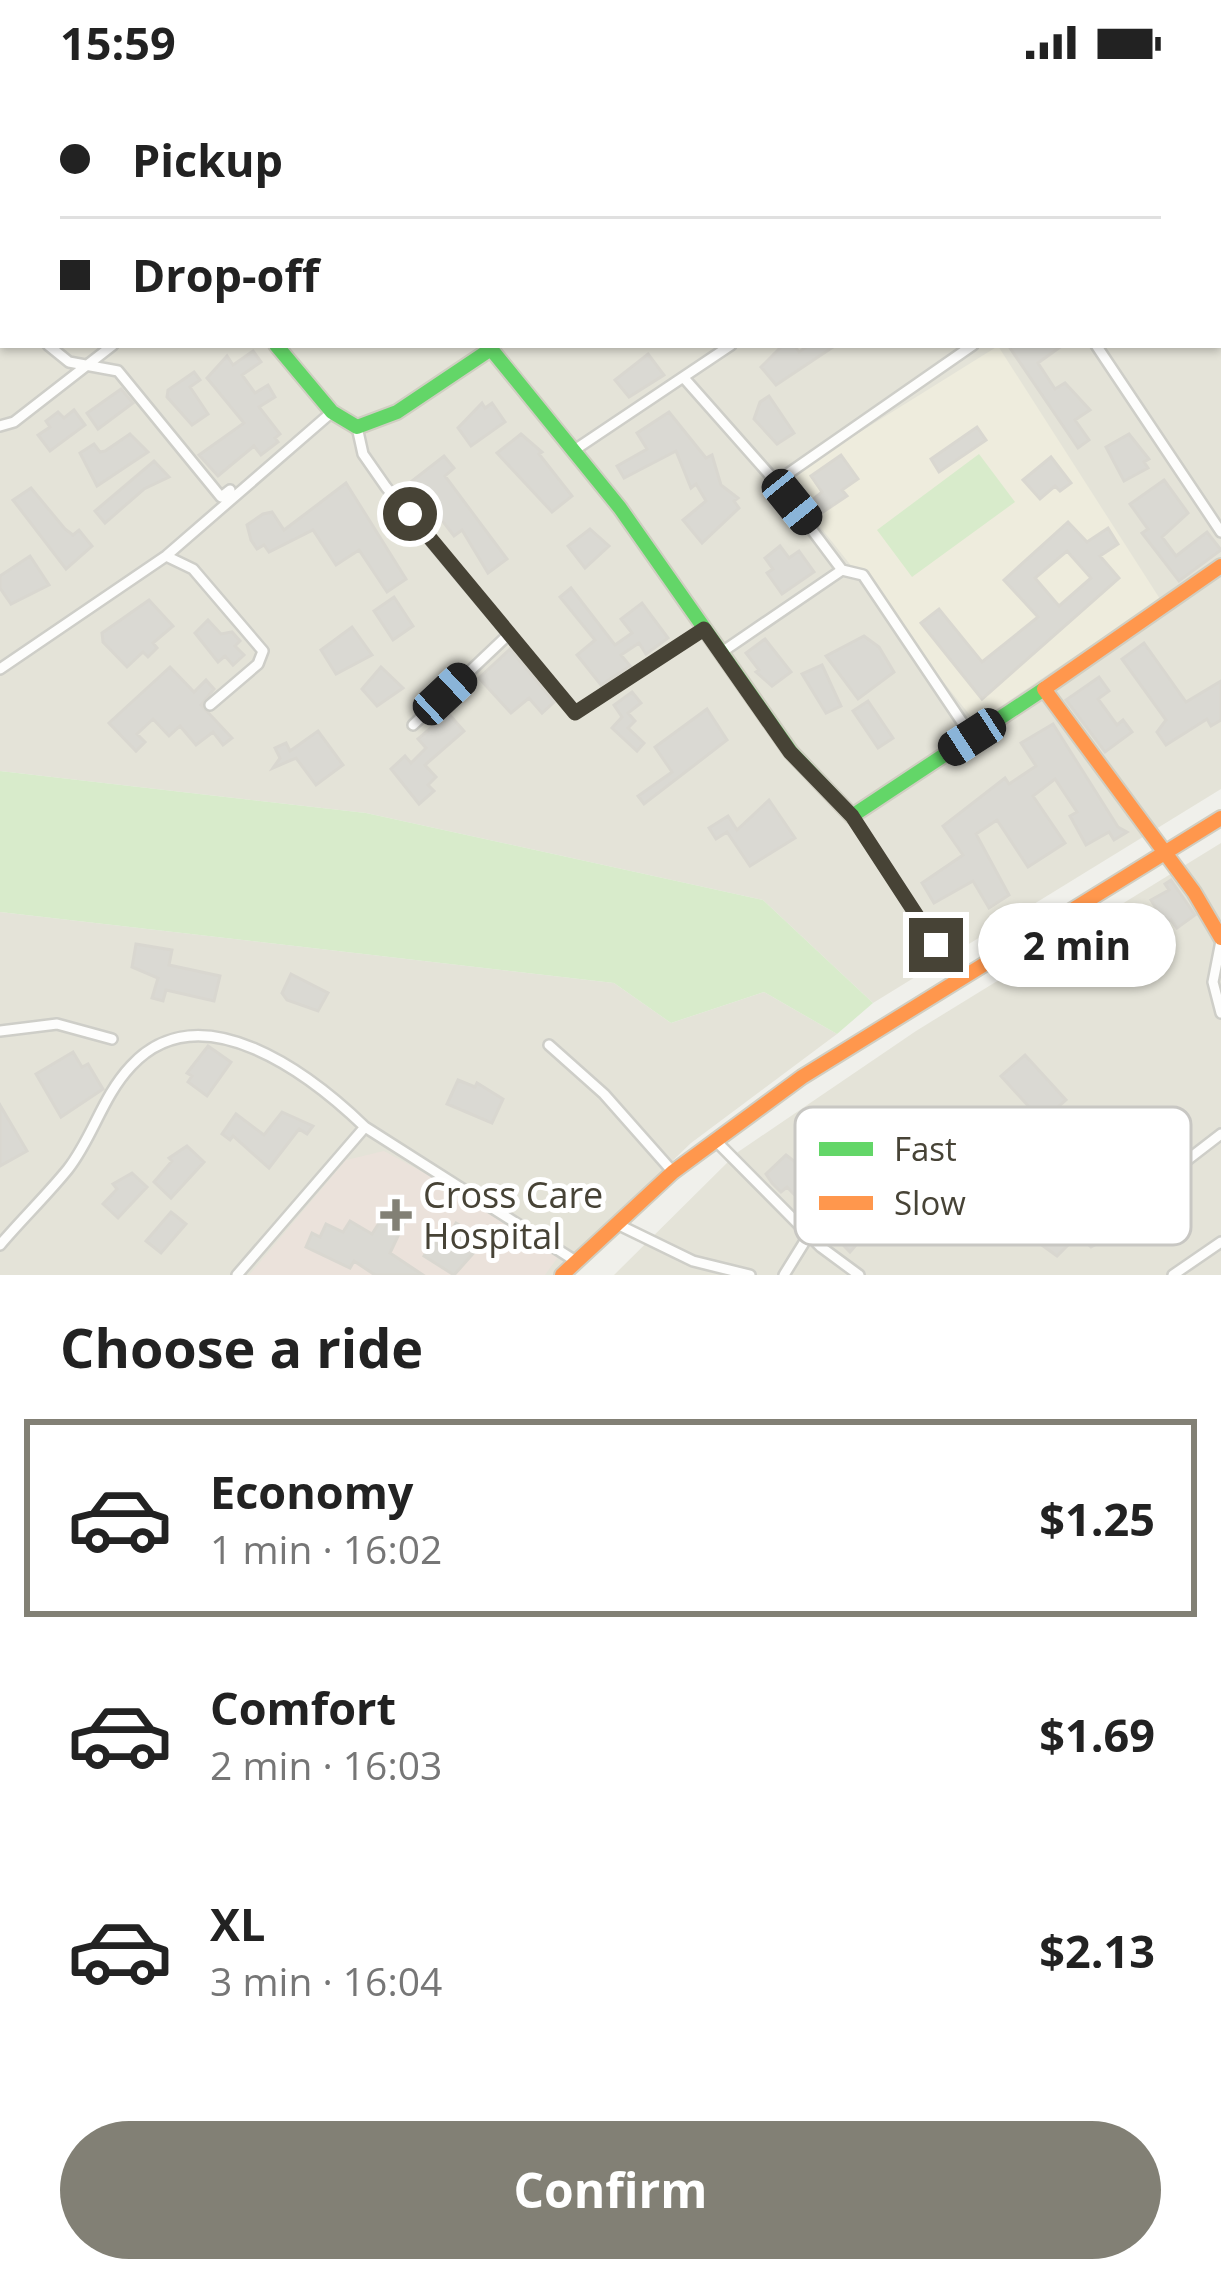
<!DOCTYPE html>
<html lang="en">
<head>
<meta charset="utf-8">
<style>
  :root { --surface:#fff; --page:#f2f2f2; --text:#222; --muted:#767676; --line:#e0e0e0; --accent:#828075 }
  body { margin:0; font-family:"Open Sans",sans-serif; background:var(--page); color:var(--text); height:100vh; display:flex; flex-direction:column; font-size:45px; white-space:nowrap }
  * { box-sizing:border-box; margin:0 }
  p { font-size:39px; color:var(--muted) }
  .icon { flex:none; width:66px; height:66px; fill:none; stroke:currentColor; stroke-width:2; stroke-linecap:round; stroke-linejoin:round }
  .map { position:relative; height:1191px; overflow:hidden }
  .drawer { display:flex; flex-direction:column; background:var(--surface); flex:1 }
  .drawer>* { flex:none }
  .hud { position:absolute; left:0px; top:0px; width:1221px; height:264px; box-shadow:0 3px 9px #0004; display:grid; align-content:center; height:264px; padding:0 60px; background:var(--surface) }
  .end { position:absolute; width:54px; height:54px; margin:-27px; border:15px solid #474336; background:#fff; box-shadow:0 0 0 6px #fff }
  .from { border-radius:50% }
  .bubble { position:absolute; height:84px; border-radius:42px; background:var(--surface); box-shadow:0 3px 9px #0004; font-size:39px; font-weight:700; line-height:84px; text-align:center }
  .car { position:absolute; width:36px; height:72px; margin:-36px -18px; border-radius:15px; box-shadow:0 0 9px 3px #0007; background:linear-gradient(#222 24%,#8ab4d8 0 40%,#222 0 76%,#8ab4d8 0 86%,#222 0) }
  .hud b { display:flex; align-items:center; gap:42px; height:114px; font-size:45px }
  .hud b+b { border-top:3px solid var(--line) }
  .hud i { width:30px; height:30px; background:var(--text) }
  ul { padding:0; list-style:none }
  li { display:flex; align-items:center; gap:36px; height:198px; margin:0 24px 18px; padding:0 36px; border:6px solid transparent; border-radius:0px }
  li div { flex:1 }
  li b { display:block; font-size:45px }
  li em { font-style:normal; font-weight:700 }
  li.on { border-color:var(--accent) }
  li>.icon { width:108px; height:108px; stroke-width:1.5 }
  h2 { padding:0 60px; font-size:54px; line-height:144px }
  .action { display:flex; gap:24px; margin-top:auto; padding:24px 60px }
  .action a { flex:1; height:138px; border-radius:72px; background:var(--accent); color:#fff; font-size:48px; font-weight:700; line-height:138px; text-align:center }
  .status { display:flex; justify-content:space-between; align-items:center; height:84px; padding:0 60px; background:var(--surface); direction:ltr }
  .status svg { height:33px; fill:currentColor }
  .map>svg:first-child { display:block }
  .residential { fill:#e4e3d8; fill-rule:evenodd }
  .education { fill:#eeecdd }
  .medical { fill:#ebe2db }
  .green { fill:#d8ebcb }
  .building { fill:#dad9d3; stroke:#d9d7d0; stroke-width:3; fill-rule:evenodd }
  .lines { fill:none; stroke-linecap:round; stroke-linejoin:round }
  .street-casing { stroke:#cecec8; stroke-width:14 }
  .fast-casing { stroke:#d0cec2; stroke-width:18 }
  .slow-casing { stroke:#d0cec2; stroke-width:18 }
  .street { stroke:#fdfdfc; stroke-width:9 }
  .fast { stroke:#63d668; stroke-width:14 }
  .slow { stroke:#ff974d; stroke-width:14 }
  .route { stroke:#474336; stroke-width:15 }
  .poi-dot { fill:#828075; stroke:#fff; stroke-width:4.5 }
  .labels { text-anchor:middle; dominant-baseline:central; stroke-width:10; stroke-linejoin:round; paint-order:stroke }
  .poi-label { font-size:36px; fill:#474336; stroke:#fff; text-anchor:start }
  .key { fill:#fff; stroke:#c8c7c3; stroke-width:3 }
  .key-label { font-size:33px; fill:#474336 }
</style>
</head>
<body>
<div class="status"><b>15:59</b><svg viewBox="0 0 49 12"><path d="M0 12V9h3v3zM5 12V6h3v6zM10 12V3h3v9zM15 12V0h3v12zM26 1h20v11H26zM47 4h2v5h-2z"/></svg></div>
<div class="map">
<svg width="1221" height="1191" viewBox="0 0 1221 1191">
  <rect width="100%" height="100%" fill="#f0f0eb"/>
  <!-- residential -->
  <path class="residential" d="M0,0H1221V705L873,919L763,816L366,729L0,687ZM3,3H1218V261H3Z
    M1221,759V1191H614L738,1068L916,947Z
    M0,828L614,899L671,939L764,908L837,950L691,1059L554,1191H0Z"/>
  <!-- education -->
  <path class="education" d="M998,262L1160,515L976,639L783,396Z"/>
  <!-- medical -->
  <path class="medical" d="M384,1067L430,1092L558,1173L545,1191H249L346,1076Z"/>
  <!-- green -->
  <path class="green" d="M979,370L1015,418L912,493L877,446Z
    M0,687L366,729L763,816L873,919L837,950L764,908L671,939L614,899L0,828Z"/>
  <!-- building -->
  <path class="building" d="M783,261H794L799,268L809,261H836L776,301L761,283Z
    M1008,261H1063L1038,279L1055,305L1065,299L1090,326L1075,336L1089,356L1078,364Z
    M253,267L261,278L242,291L255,309L268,301L275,313L259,323L280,350L275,354L278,358L261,371L254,362L218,392L199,371L244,339L207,294L227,272L233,281Z
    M648,270L664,291L629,313L615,296Z
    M194,288L200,296L190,303L208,330L192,341L167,313L168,306Z
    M121,305L133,319L98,345L87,329Z
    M769,312L794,349L777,360L754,335L760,318Z
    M482,319L485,324L492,319L505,338L471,362L458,344Z
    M74,326L85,341L50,367L38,351L50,343L46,337L58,328L64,334Z
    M669,328L706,374L712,371L721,401L738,414L734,417L739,424L702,459L683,436L706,417L696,400L691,404L676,367L624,394L617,382L647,365L637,349Z
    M977,343L986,356L939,388L931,375Z
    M130,350L148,368L97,402L80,369L94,360L100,368L105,367Z
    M521,350L542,368L539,370L572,412L552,428L497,369Z
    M1129,350L1149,375L1144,378L1148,384L1124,397L1106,363Z
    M841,371L858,395L842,406L847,412L820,430L811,417L822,408L811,392Z
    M444,372L454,384L445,392L507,475L488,489L462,446L454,452L412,397Z
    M1051,373L1071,399L1060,407L1055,402L1040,415L1023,396Z
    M154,377L169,393L144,405L105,439L95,427Z
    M1164,396L1188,429L1162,453L1176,472L1207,448L1221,466L1179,497L1142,449L1148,445L1130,420Z
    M346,399L406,495L387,508L359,466L336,481L313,446L269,468L264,461L257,465L251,456L247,441L263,430L272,428L284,446Z
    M31,404L65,445L73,451L79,446L92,462L66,485L13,416Z
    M1068,438L1087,458L1108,444L1118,460L1100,472L1119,494L982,615L921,539L939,525L982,578L1038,533L1004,496ZM1067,467L1091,494L1059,522L1035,494Z
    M590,445L609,462L585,484L568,462Z
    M780,462L789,474L799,467L814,488L782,510L767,489L773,485L765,474Z
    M30,472L49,501L11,520L0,504V492Z
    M571,504L615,561L632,549L621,535L642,519L668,554L646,570L639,559L621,571L630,582L601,601L577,571L595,556L560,513Z
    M394,513L413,542L393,556L374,527Z
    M149,516L173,542L153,559L157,564L148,573L143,568L127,583L103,558L102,549Z
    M208,536L221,550L232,548L240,557L235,562L244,571L233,581L225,572L218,578L195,549Z
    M352,543L372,571L336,590L321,566Z
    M864,552L879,563L894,588L858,615L826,572Z
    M765,555L791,588L772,602L756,588L759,586L746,569Z
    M1144,559L1186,618L1221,597V636L1211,642L1207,635L1166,661L1157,648L1166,636L1122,575Z
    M510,565L554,618L542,629L529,614L511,629L479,594Z
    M822,581L841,622L826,629L802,590Z
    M170,583L194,608L206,596L214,605L201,621L232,654L223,661L213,648L196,661L180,642L169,652L153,635L137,650L145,658L136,667L109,639Z
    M381,583L403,604L377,622L362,605Z
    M1099,593L1109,607L1098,615L1117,641L1123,636L1132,648L1105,668L1066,616Z
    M632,608L641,619L628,629L635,637L628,644L644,659L637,667L612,644L622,633L614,621Z
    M868,617L893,654L878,664L853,627Z
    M707,625L727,656L644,720L638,712L672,688L655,663Z
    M448,629L464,647L425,681L436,693L428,701L434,707L419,720L391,685L405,672L411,679L426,664L418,655Z
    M1053,640L1118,743L1127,748L1114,756L1109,748L1086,761L1070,732L1077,728L1055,695L1033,712L1065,759L1028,783L997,736L976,750L1009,811L989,824L973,797L934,819L922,799L963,771L943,742L1005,694L1009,700L1036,682L1021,659Z
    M318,647L343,681L316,701L296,674L273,684L280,674L275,664L286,659L290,667Z
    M769,716L795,754L750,782L727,748L716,755L709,744L728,732L737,746Z
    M1171,796L1195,831L1177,844L1171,836L1166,840L1151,816L1169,806L1165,800Z
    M136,860L172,866L169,881L220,892L214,917L166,906L163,917L152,914L158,894L132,883Z
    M291,890L328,909L318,927L287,916L282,909Z
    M208,962L231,978L207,1012L188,998L192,992L187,989Z
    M73,968L82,983L88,980L103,1005L61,1033L36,990Z
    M1025,971L1066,1016L1042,1037L1001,992Z
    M458,996L475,1003L477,999L503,1015L492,1039L447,1020Z
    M0,1021L27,1067L0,1082Z
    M282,1028L313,1042L307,1050L299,1045L269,1084L233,1052L230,1056L222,1050L236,1030L264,1051Z
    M187,1062L204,1078L171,1114L154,1098L172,1077L169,1074Z
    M786,1071L811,1090L807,1093L829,1115L837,1106L851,1118L841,1135L863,1153L850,1168L787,1103L781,1108L772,1099L766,1090Z
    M1080,1075L1127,1131L1102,1157L1091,1163L1078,1151L1057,1172L1028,1151L1051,1127L1067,1142L1089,1119L1067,1087Z
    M132,1089L147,1103L118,1134L103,1120L117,1105L113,1100Z
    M390,1122L407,1133L390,1169L423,1191H375L354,1177L350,1184L306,1163L312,1149L320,1153L326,1140L343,1148L350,1137L372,1150Z
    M171,1128L186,1140L161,1169L146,1157Z
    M456,1139L485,1156L454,1191L424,1172L433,1157L442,1163Z"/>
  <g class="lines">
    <defs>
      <path id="street" d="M87,0L89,3
        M292,0L294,3
        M757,0L758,3
        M921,0L923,3
        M1147,0L1150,3
        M379,3L385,0
        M588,3L592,0
        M1173,3L1176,0
        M1218,200L1221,203
        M0,206L3,210
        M48,261L69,278L118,287L221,413L230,406
        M1096,261L1221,448
        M684,294L776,398L842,486L863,491L972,653
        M0,342L14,338L113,261
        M357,343L363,370L386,403L575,629L704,545
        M573,367L731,261
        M776,398L973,261
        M166,472L193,485L263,567L258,580L210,621
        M722,568L842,486
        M0,585L166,472L332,328
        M413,641L509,550
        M852,732L957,893
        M1221,857L1213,898L1221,929
        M0,947L57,940L112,955
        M549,961L604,1010L673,1088
        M715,1056L821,1163L859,1191
        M1113,1097L1186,1077L1221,1050
        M617,1140L693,1177L750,1191
        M0,1161C22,1135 47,1111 68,1085C93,1053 102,1013 131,982C201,906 311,991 365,1043
        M237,1191L365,1043L574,1176
        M784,1191L810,1149
        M1173,1191L1221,1158"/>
      <path id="fast" d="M276,261L332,328L357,343L397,328L491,265L620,424L791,668L852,732L1044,605"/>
      <path id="slow" d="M1221,482L1044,605L1194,808L1221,854
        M562,1191L673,1088L802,993L1221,734"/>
    </defs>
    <!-- street casing -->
    <use href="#street" class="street-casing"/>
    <!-- fast casing -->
    <use href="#fast" class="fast-casing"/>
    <!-- slow casing -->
    <use href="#slow" class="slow-casing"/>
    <!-- street -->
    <use href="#street" class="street"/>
    <!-- fast -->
    <use href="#fast" class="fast"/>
    <!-- slow -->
    <use href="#slow" class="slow"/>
  </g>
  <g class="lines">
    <!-- route -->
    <path class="route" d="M410,430L575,629L704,545L790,668L852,732L936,861"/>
  </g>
  <!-- markers -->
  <path class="poi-dot" d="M390 1113h12v12h12v12h-12v12h-12v-12h-12v-12h12z"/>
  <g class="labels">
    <!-- poi labels -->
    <g class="poi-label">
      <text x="423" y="1110">Cross Care<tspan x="423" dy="41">Hospital</tspan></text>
    </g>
  </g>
  <!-- legend -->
  <rect x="795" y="1023" width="396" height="138" rx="18" class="key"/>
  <rect x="819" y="1058" width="54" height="14" fill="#63d668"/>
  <rect x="819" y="1112" width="54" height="14" fill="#ff974d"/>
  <g class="key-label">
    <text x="894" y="1077">Fast</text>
    <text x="894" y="1131">Slow</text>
  </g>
</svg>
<i class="end from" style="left:410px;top:430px"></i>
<i class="end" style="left:936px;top:861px"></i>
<div class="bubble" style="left:978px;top:819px;width:198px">2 min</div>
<i class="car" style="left:792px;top:418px;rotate:141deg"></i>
<i class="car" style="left:445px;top:610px;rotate:47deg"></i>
<i class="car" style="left:972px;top:653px;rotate:237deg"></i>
<div class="hud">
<b><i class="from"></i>Pickup</b>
<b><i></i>Drop-off</b>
</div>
</div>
<section class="drawer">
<h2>Choose a ride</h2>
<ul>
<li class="on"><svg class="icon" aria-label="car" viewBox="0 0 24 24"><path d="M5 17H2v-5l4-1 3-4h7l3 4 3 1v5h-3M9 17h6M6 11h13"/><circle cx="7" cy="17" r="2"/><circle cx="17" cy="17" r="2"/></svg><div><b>Economy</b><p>1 min · 16:02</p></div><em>$1.25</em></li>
<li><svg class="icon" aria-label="car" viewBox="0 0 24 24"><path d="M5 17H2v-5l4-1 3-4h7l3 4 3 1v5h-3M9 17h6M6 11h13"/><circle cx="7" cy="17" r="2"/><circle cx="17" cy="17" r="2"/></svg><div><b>Comfort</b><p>2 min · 16:03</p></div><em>$1.69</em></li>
<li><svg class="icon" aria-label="car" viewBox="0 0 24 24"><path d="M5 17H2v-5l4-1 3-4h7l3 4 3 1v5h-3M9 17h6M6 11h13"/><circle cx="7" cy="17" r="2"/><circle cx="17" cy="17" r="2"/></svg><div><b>XL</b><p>3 min · 16:04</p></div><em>$2.13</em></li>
</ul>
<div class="action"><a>Confirm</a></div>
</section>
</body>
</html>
